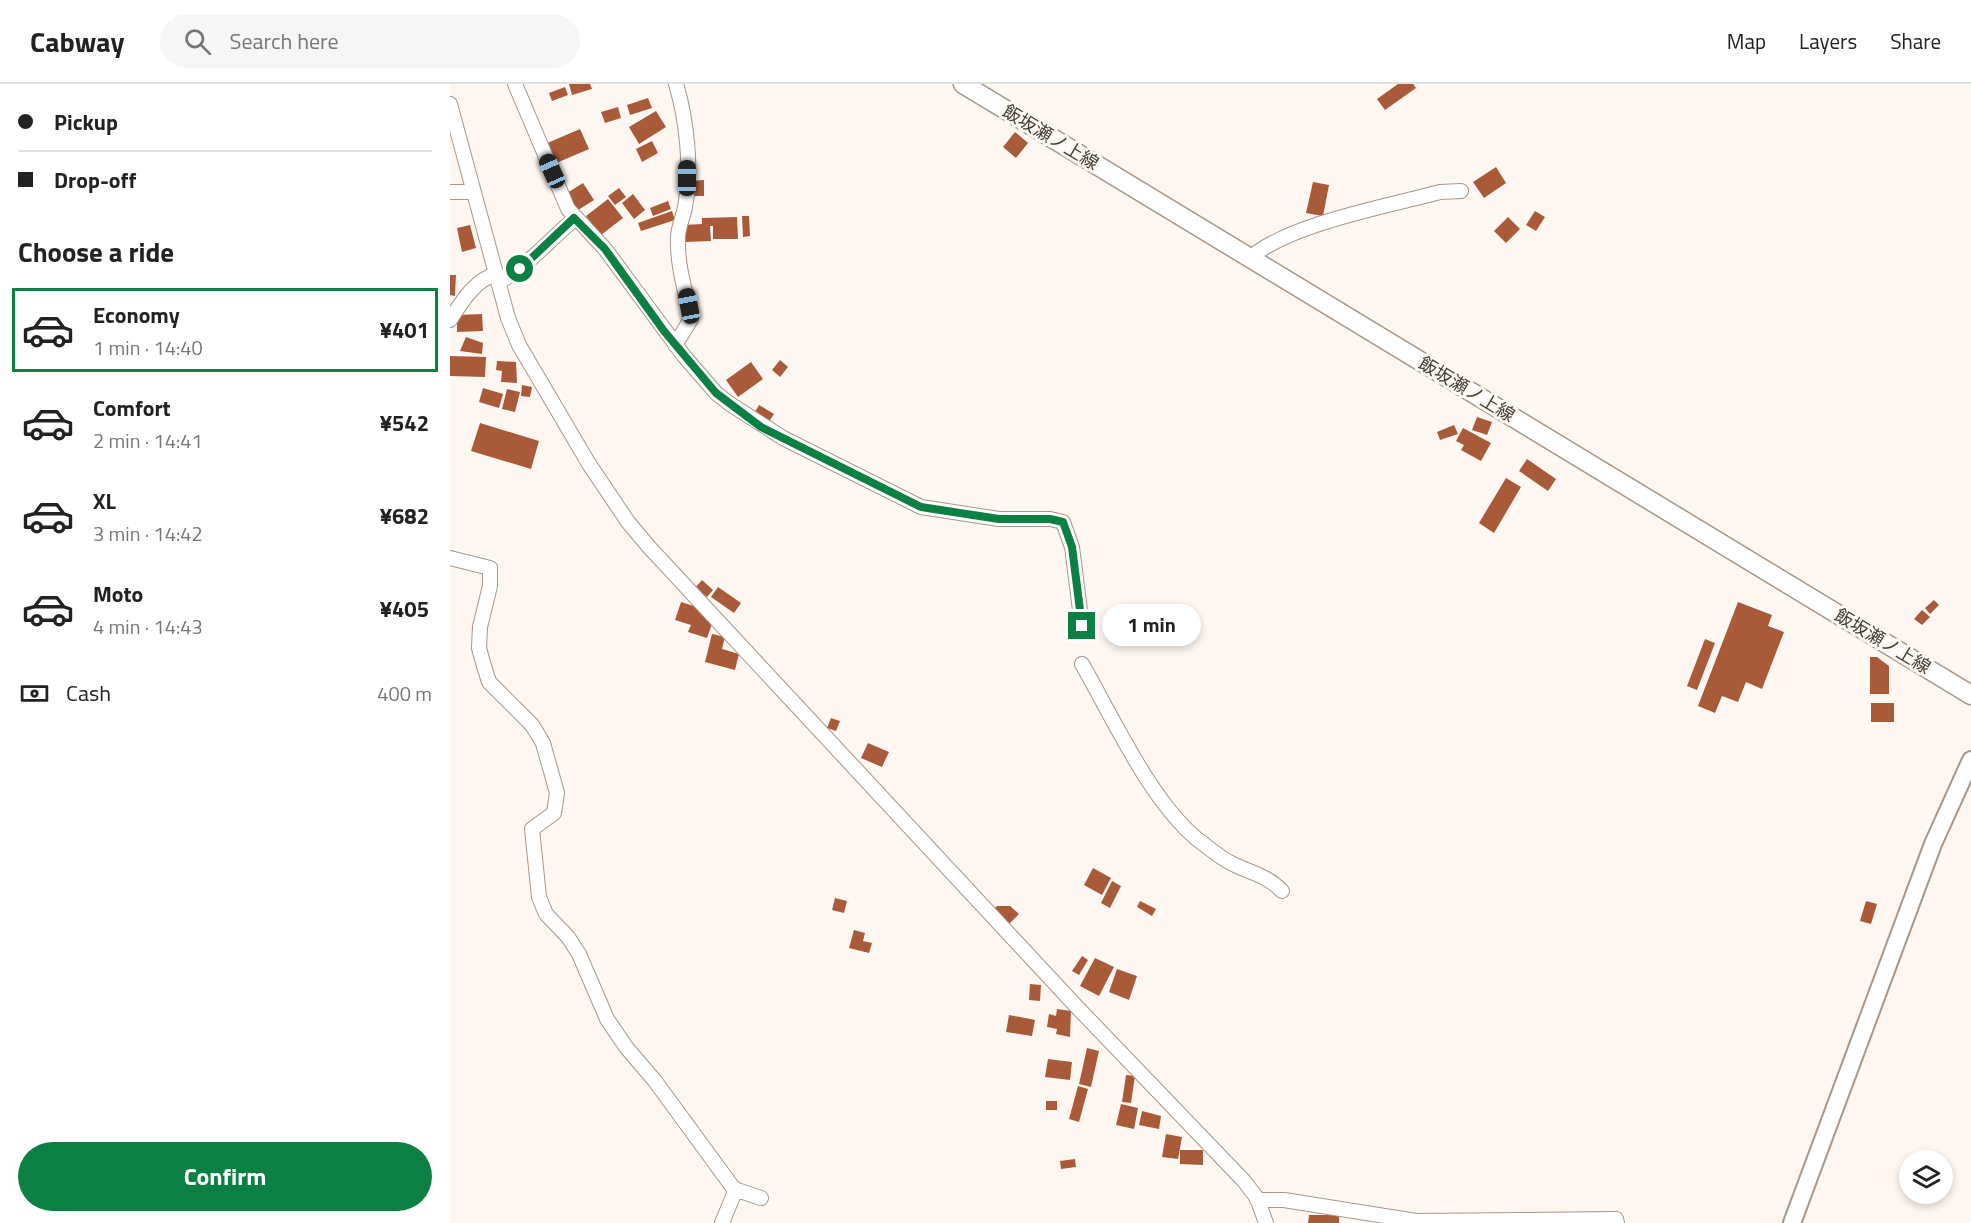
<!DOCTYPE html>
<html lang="en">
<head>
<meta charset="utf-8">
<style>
  :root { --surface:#fff; --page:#f6f6f6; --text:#222; --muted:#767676; --line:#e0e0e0; --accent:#0b8043 }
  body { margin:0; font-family:"Titillium Web","Noto Sans JP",sans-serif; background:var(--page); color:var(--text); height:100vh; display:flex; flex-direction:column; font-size:22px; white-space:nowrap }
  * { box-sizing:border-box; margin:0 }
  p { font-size:20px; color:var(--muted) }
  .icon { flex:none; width:33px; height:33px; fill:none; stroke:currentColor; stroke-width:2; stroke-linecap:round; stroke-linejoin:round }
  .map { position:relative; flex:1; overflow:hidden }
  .drawer { display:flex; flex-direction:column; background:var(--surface); width:450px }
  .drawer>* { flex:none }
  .hud { display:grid; align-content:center; height:132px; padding:0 18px; background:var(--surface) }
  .buttons { position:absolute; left:1449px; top:1066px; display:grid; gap:12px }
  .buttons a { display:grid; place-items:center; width:54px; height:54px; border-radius:50%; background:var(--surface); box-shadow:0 3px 9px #0003; font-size:30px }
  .end { position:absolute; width:27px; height:27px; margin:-14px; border:8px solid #0b8043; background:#fff; box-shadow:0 0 0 3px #fff }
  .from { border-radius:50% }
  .bubble { position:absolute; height:42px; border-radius:21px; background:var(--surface); box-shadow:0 3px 9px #0003; font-size:20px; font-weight:700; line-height:42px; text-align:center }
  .car { position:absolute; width:18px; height:36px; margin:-18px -9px; border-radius:8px; box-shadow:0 0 4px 2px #0007; background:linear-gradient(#222 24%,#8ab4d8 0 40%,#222 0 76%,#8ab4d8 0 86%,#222 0) }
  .hud b { display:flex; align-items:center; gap:21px; height:57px; font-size:22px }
  .hud b+b { border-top:2px solid var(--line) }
  .hud i { width:15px; height:15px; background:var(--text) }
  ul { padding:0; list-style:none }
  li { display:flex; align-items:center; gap:18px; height:84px; margin:0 12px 9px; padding:0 6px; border:3px solid transparent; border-radius:0px }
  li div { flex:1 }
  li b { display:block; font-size:22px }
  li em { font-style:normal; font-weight:700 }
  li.on { border-color:var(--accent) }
  li>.icon { width:54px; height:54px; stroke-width:1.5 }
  h2 { padding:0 18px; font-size:27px; line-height:72px }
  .pay { display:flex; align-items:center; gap:15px; height:66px; padding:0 18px; font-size:22px }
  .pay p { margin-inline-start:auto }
  .primary-button { display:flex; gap:12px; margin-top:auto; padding:12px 18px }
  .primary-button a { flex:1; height:69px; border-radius:36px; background:var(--accent); color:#fff; font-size:24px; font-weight:700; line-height:69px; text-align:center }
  header { display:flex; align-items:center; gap:36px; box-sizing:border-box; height:84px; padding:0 30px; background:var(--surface); border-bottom:2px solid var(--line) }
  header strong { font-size:28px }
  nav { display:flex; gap:33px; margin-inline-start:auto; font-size:21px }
  .search { width:420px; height:54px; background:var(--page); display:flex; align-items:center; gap:15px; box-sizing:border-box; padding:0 21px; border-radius:33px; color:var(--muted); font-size:22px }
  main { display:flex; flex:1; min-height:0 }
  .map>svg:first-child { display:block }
  .building { fill:#a95a39 }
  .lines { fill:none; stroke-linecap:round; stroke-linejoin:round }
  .minor-casing { stroke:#a89689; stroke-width:16 }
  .tertiary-casing { stroke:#a89689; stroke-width:20 }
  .secondary-casing { stroke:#a89689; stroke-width:21 }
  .minor { stroke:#fff; stroke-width:14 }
  .tertiary { stroke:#fff; stroke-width:16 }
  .secondary { stroke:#fff; stroke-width:18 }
  .route { stroke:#0b8043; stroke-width:8 }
  .labels { text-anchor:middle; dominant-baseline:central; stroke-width:6; stroke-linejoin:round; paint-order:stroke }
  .street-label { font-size:18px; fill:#433b35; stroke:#fef6f0 }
</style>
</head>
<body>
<header>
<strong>Cabway</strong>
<div class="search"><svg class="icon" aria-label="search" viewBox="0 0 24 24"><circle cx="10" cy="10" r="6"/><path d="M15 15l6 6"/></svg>Search here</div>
<nav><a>Map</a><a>Layers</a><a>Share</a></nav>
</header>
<main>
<section class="drawer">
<div class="hud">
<b><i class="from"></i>Pickup</b>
<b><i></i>Drop-off</b>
</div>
<h2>Choose a ride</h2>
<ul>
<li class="on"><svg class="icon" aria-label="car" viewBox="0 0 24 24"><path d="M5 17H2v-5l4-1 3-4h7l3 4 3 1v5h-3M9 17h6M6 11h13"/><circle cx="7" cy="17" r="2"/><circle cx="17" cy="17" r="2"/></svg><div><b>Economy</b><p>1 min · 14:40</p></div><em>¥401</em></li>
<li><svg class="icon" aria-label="car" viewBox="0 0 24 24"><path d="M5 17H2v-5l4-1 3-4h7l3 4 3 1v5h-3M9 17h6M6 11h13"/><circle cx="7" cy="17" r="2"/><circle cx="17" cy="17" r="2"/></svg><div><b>Comfort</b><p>2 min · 14:41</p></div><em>¥542</em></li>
<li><svg class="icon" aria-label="car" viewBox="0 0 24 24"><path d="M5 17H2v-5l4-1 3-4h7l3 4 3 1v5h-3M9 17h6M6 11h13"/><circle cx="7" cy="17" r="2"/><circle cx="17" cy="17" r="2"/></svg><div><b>XL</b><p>3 min · 14:42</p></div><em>¥682</em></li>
<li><svg class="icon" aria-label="car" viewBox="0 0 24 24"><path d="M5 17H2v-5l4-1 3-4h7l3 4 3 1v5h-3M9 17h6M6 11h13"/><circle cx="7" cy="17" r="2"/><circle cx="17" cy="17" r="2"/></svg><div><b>Moto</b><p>4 min · 14:43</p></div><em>¥405</em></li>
</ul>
<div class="pay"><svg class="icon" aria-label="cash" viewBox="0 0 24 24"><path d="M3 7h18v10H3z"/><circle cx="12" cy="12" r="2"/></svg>Cash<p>400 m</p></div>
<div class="primary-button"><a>Confirm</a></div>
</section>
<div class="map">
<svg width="1521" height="1139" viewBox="0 0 1521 1139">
  <rect width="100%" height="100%" fill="#fef6f0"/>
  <!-- building -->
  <path class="building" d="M119,0H140L142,5L122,11Z
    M948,0H963L966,4L935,26L927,15Z
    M115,3L118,11L102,17L99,9Z
    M198,14L202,24L180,31L177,21Z
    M168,23L171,34L155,39L151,28Z
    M206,27L216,43L189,60L179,43Z
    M130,45L139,65L104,80L95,60Z
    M565,48L578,59L566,74L553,63Z
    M202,57L208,69L192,78L186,65Z
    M1046,83L1056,99L1034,114L1023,98Z
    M254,96V112H239V97Z
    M863,98L879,101L873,132L856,129Z
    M133,99L144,116L128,126L117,109Z
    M169,104L176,113L165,121L158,112Z
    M183,110L195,126L184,135L172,119Z
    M158,115L173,134L151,151L136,132Z
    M218,117L221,125L203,132L200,124Z
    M222,127L225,136L191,147L188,139Z
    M1085,127L1095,133L1086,147L1076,141Z
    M292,132H299L300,152L293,153Z
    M287,133L288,155H263V142H260L261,157L235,158L234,141L252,140V134Z
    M1058,133L1070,145L1056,159L1044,147Z
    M20,141L26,164L12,168L7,144Z
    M0,191H6L5,212L0,211Z
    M32,230L33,247L7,248V231Z
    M16,253L33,259L32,270L10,267Z
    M0,272L36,273L35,293L0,292Z
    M330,276L338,283L330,293L322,286Z
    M47,277L66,278L67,299L51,298L52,287L46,286Z
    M301,278L313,295L288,313L276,296Z
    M72,301L82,303L80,313L71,312Z
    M33,304L53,310L49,324L29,318Z
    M57,305L70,308L65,328L52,325Z
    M309,321L324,330L316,342L302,333Z
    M1027,333L1042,338L1037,351L1022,346Z
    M30,339L89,357L81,385L21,367Z
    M1004,341L1008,350L990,356L987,348Z
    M1013,344L1041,359L1031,377L1011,366L1014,361L1006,357Z
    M1077,375L1106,395L1098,407L1069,387Z
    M1056,394L1071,403L1044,449L1029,439Z
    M252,496L263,506L257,513L245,504Z
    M268,503L291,519L284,529L261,513Z
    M1484,516L1489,521L1480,530L1475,524Z
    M231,518L250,524L263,537L257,554L238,548L241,541L225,536Z
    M1288,518L1322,531L1318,542L1334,548L1312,605L1296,598L1288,618L1272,612L1265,629L1248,622Z
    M1472,526L1480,533L1472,541L1464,535Z
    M262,550L275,553L272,565L289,570L285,586L255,578Z
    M1255,555L1265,559L1247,606L1237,602Z
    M1420,573H1427L1439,582V610H1420Z
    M1421,619H1444V638H1421Z
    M381,634L390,637L386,647L377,644Z
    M418,659L439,668L432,683L411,674Z
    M643,784L661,794L652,811L634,801Z
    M662,797L671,802L660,824L651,819Z
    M385,814L397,817L394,829L382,826Z
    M690,817L706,825L702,832L687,823Z
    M1416,817L1427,820L1421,840L1410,837Z
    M547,822H560L569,830L557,842L542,827Z
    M404,846L415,849L413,857L422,859L419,869L399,864Z
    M632,872L638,876L629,891L622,887Z
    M645,874L664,883L649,912L630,902Z
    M667,885L687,892L679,916L659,908Z
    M580,900L591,901L590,917L579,916Z
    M607,925L621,927L620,953L606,950L607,945L597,943L599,930L606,932Z
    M559,931L585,936L582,952L556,948Z
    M637,964L649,967L641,1003L629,1000Z
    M598,975L622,978L620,996L595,993Z
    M676,991L685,992L681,1019L672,1018Z
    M628,1002L638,1005L629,1038L619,1035Z
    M596,1017H607V1026H596Z
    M671,1020L688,1024L684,1045L666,1041Z
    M692,1027L711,1032L709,1045L689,1041Z
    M716,1050L732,1053L728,1075L712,1073Z
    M730,1066H753V1081L730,1080Z
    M625,1075L626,1083L611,1085L610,1077Z
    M859,1131H889V1139H858Z"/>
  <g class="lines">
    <defs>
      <path id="minor" d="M65,0L118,125L155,165L234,272L266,309L280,320L333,354L471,423L549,435H600L613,438L622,463L632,542
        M0,20L58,234L69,261L139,380L178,438L199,463L626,922L794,1097L807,1114L816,1139
        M0,108H24
        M800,174C839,140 938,122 990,108L1011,107
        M49,198L70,185L125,134
        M0,236C11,219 25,195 47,190
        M225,261L241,235C236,208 227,183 228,154C228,143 233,134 235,123C242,84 237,37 226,0
        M0,474L40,484V502L30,543L29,564L34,582L39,598L82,641L93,659L107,709L104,729L82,745L89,813L96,830L118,853L129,870L157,935L176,963L205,997L284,1105L311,1114
        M632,580C663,634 700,716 747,755C758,763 769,773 781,779C800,789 817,791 832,807
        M807,1116H834L966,1137L1166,1135L1167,1139
        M272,1139L286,1105"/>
      <path id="tertiary" d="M1342,1139L1483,760L1521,676"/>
      <path id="secondary" d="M513,0L1521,611"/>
    </defs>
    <!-- minor casing -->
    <use href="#minor" class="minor-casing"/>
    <!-- tertiary casing -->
    <use href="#tertiary" class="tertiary-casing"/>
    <!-- secondary casing -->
    <use href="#secondary" class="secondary-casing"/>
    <!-- minor -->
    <use href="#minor" class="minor"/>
    <!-- tertiary -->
    <use href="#tertiary" class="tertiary"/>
    <!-- secondary -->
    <use href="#secondary" class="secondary"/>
  </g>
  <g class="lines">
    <!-- route -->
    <path class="route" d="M70,185L124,134L155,165L214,247L266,309L311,343L471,423L549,435H600L613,438L622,463L632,542"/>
  </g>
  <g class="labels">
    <!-- street labels -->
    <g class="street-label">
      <text transform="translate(601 53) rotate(31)">飯坂瀬ノ上線</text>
      <text transform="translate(1017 305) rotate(31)">飯坂瀬ノ上線</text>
      <text transform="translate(1433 557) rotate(31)">飯坂瀬ノ上線</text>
    </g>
  </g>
</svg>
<div class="buttons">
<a><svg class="icon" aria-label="layers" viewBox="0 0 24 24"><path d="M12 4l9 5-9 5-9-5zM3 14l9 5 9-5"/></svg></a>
</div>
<i class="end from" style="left:70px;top:185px"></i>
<i class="end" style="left:632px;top:542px"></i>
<div class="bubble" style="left:652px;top:520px;width:99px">1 min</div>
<i class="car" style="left:102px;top:87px;rotate:336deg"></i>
<i class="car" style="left:237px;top:94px;rotate:0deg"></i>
<i class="car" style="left:239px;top:222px;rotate:349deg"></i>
</div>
</main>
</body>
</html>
